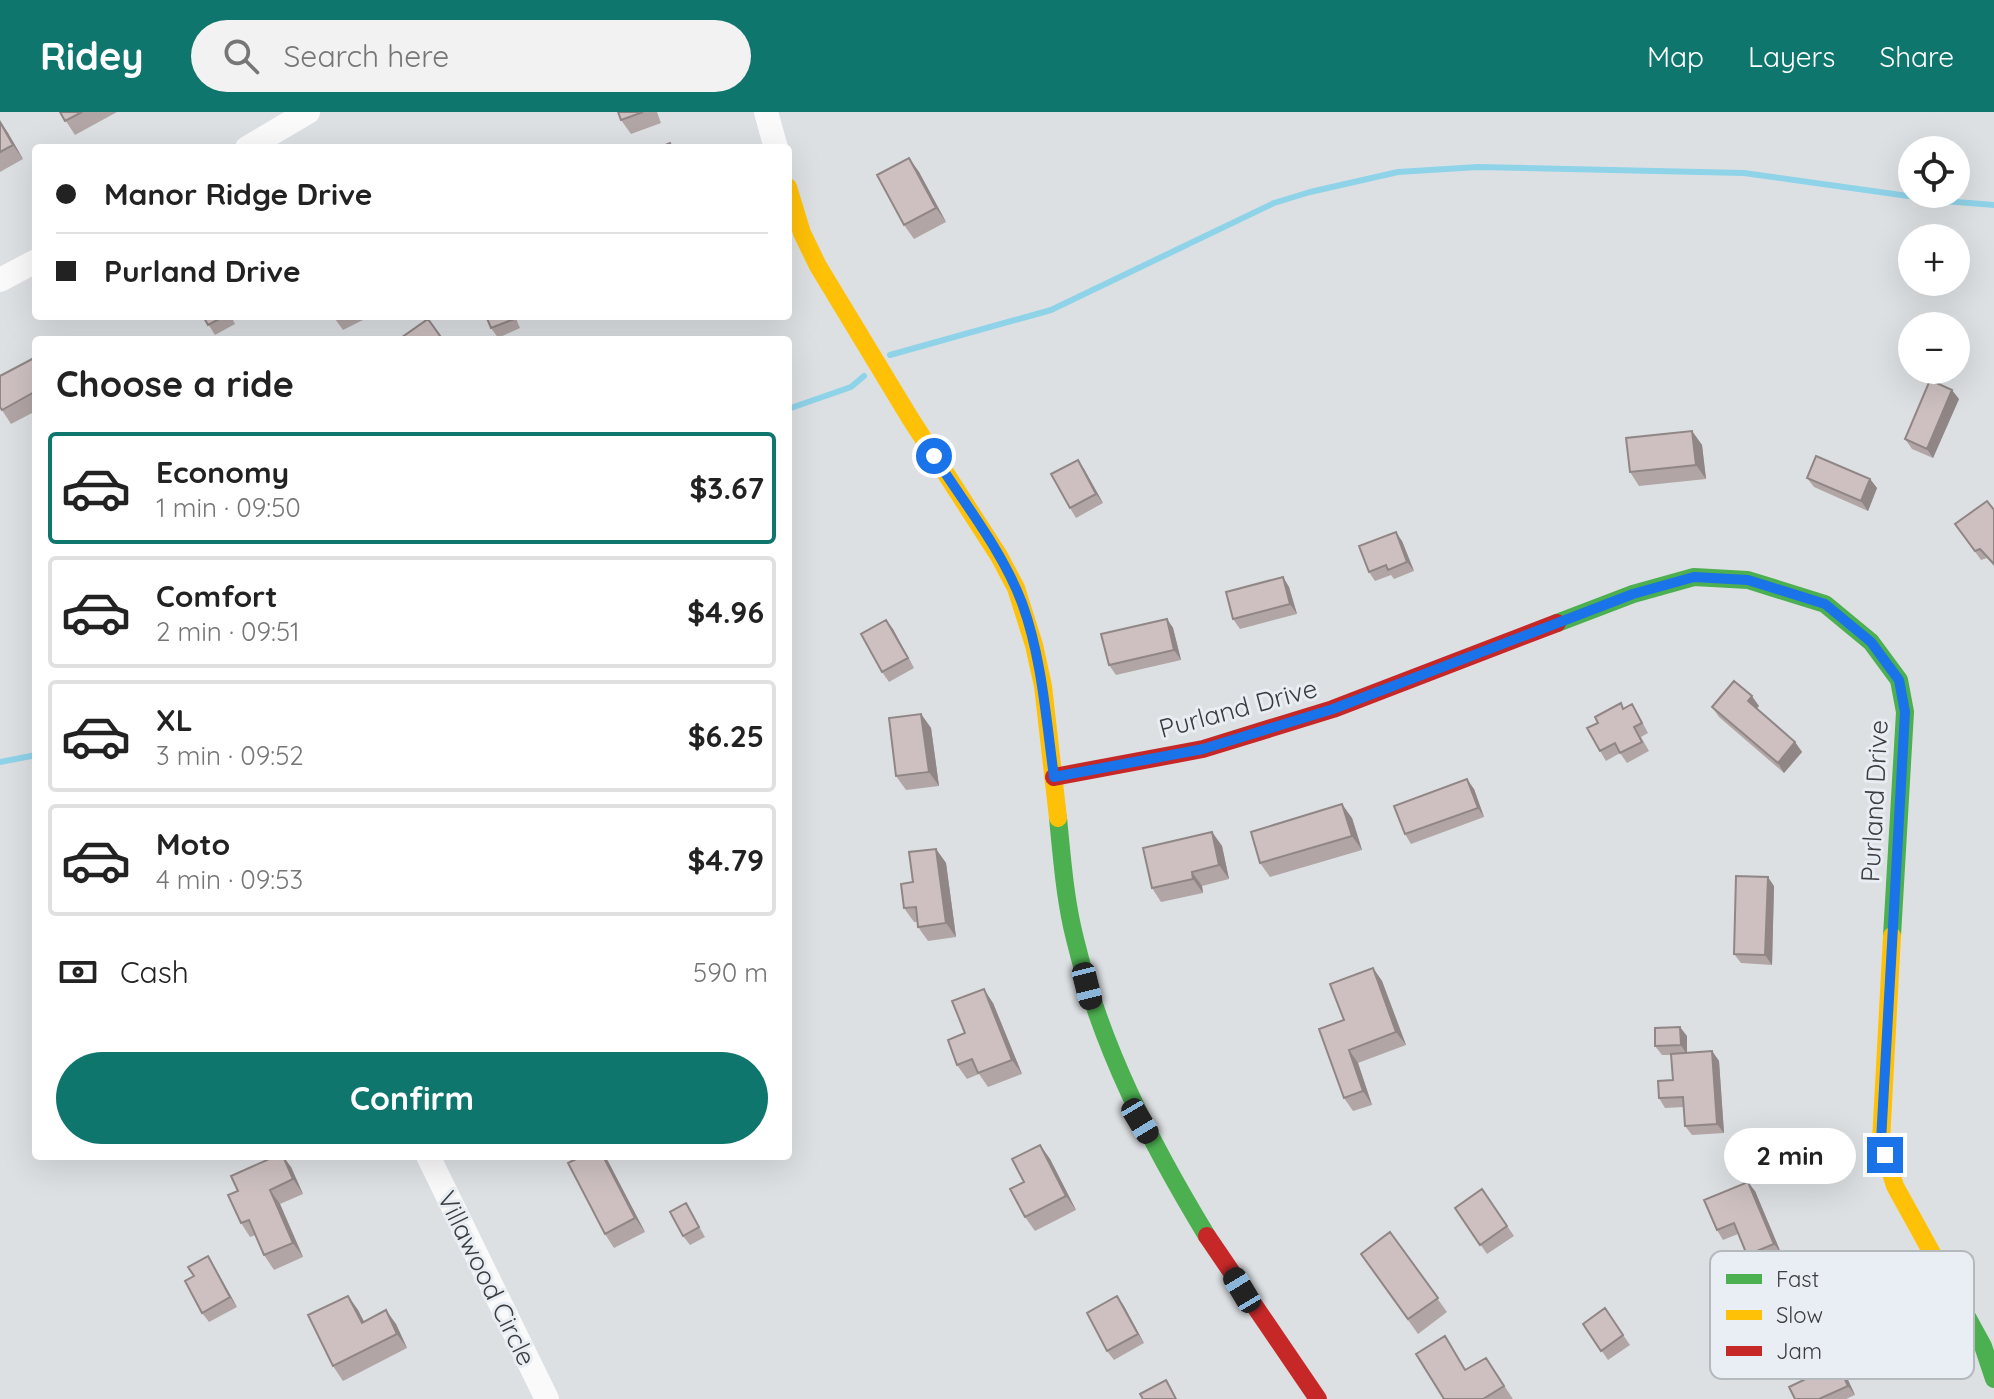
<!DOCTYPE html>
<html lang="en">
<head>
<meta charset="utf-8">
<style>
  :root { --surface:#fff; --page:#f2f2f2; --text:#222; --muted:#767676; --line:#e0e0e0; --accent:#0f766e }
  body { margin:0; font-family:Quicksand,sans-serif; background:var(--page); color:var(--text); height:100vh; display:flex; flex-direction:column; font-size:30px; white-space:nowrap }
  * { box-sizing:border-box; margin:0 }
  p { font-size:26px; color:var(--muted) }
  .icon { flex:none; width:44px; height:44px; fill:none; stroke:currentColor; stroke-width:2; stroke-linecap:round; stroke-linejoin:round }
  .map { position:relative; flex:1; overflow:hidden }
  .panel { position:absolute; left:32px; top:224px; width:760px; height:824px; display:flex; flex-direction:column; background:var(--surface); border-radius:8px; box-shadow:0 8px 32px #0002 }
  .panel>* { flex:none }
  .hud { position:absolute; left:32px; top:32px; width:760px; height:176px; border-radius:8px; box-shadow:0 8px 32px #0002; display:grid; align-content:center; height:176px; padding:0 24px; background:var(--surface) }
  .tools { position:absolute; left:1898px; top:24px; display:grid; gap:16px }
  .tools a { display:grid; place-items:center; width:72px; height:72px; border-radius:50%; background:var(--surface); box-shadow:0 8px 32px #0002; font-size:40px }
  .end { position:absolute; width:36px; height:36px; margin:-18px; border:10px solid #1a73e8; background:#fff; box-shadow:0 0 0 4px #fff }
  .from { border-radius:50% }
  .bubble { position:absolute; height:56px; border-radius:28px; background:var(--surface); box-shadow:0 8px 32px #0002; font-size:26px; font-weight:700; line-height:56px; text-align:center }
  .car { position:absolute; width:24px; height:48px; margin:-24px -12px; border-radius:10px; box-shadow:0 0 6px 2px #0007; background:linear-gradient(#222 24%,#8ab4d8 0 40%,#222 0 76%,#8ab4d8 0 86%,#222 0) }
  .hud b { display:flex; align-items:center; gap:28px; height:76px; font-size:30px }
  .hud b+b { border-top:2px solid var(--line) }
  .hud i { width:20px; height:20px; background:var(--text) }
  ul { padding:0; list-style:none }
  li { display:flex; align-items:center; gap:24px; height:112px; margin:0 16px 12px; padding:0 8px; border:4px solid var(--line); border-radius:8px }
  li div { flex:1 }
  li b { display:block; font-size:30px }
  li em { font-style:normal; font-weight:700 }
  li.selected { border-color:var(--accent) }
  li>.icon { width:72px; height:72px; stroke-width:1.5 }
  h2 { padding:0 24px; font-size:36px; line-height:96px }
  .pay { display:flex; align-items:center; gap:20px; height:88px; padding:0 24px; font-size:30px }
  .pay p { margin-inline-start:auto }
  .cta { display:flex; gap:16px; margin-top:auto; padding:16px 24px }
  .cta a { flex:1; height:92px; border-radius:48px; background:var(--accent); color:#fff; font-size:32px; font-weight:700; line-height:92px; text-align:center }
  header { display:flex; align-items:center; gap:48px; box-sizing:border-box; height:112px; padding:0 40px; background:var(--accent); color:#fff }
  header strong { font-size:38px }
  nav { display:flex; gap:44px; margin-inline-start:auto; font-size:28px }
  .search { width:560px; height:72px; background:var(--page); display:flex; align-items:center; gap:20px; box-sizing:border-box; padding:0 28px; border-radius:44px; color:var(--muted); font-size:30px }
  .map>svg:first-child { display:block }
  .lines { fill:none; stroke-linecap:round; stroke-linejoin:round }
  .stream { stroke:#8fd3e9; stroke-width:6 }
  .street { stroke:#fafafb; stroke-width:24 }
  .fast { stroke:#4caf50; stroke-width:18 }
  .slow { stroke:#ffc107; stroke-width:18 }
  .jam { stroke:#c62828; stroke-width:18 }
  .wall { fill:#b1a5a5 }
  .shaded-wall { fill:#908686 }
  .building { fill:#cec0c0; stroke:#908686; stroke-width:2 }
  .route { stroke:#1a73e8; stroke-width:10 }
  .labels { text-anchor:middle; dominant-baseline:central; stroke-width:6; stroke-linejoin:round; paint-order:stroke }
  .street-label { font-size:26px; fill:#3b3d3f; stroke:#e8eef3 }
  .key { fill:#e8eef3; stroke:#b4b9bd; stroke-width:2 }
  .key-label { font-size:22px; fill:#3b3d3f }
</style>
</head>
<body>
<header>
<strong>Ridey</strong>
<div class="search"><svg class="icon" aria-label="search" viewBox="0 0 24 24"><circle cx="10" cy="10" r="6"/><path d="M15 15l6 6"/></svg>Search here</div>
<nav><a>Map</a><a>Layers</a><a>Share</a></nav>
</header>
<div class="map">
<svg width="1994" height="1287" viewBox="0 0 1994 1287">
  <rect width="100%" height="100%" fill="#dde0e3"/>
  <g class="lines">
    <!-- stream -->
    <path class="stream" d="M890,243L1051,198L1274,91L1310,80L1398,60L1478,55L1744,61L1944,89L1994,93
      M788,297L851,275L864,264
      M0,650L36,643"/>
    <!-- street -->
    <path class="street" d="M766,0L776,36
      M247,36L308,0
      M0,168L36,149
      M428,1044L547,1287"/>
    <!-- fast -->
    <path class="fast" d="M1557,511L1633,482L1694,465L1748,468L1825,492L1871,530L1899,568L1905,600L1892,824
      M1058,706C1062,746 1065,788 1075,827C1101,935 1150,1030 1207,1124
      M1943,1161L1983,1234L1994,1267"/>
    <!-- slow -->
    <path class="slow" d="M788,75L802,121L818,154L910,306L999,444L1016,476L1034,533L1043,574L1058,706
      M1892,824L1881,1029L1895,1074L1943,1161"/>
    <!-- jam -->
    <path class="jam" d="M1054,665L1203,637L1333,597L1557,511
      M1207,1124L1318,1287"/>
  </g>
  <!-- wall -->
  <path class="wall" d="M60,0H117L75,23Z
    M618,0H657L661,11L631,22L621,8Z
    M0,9L8,21L23,47L0,60Z
    M909,46L919,60L946,110L914,127L904,113Z
    M203,204H231L235,212L215,223Z
    M333,204H371L343,218Z
    M486,204H515L520,216L498,226L491,216Z
    M36,245V299L11,312L0,295Z
    M1959,287L1933,346L1912,337L1905,327Z
    M1692,319L1702,333L1706,367L1639,374L1630,360Z
    M1084,357L1103,391L1076,406L1070,396Z
    M1807,366L1870,367L1877,376L1868,399L1814,375Z
    M1994,398V454L1987,446L1981,448L1955,412Z
    M1402,429L1414,459L1394,467L1391,463L1375,469L1369,460Z
    M1283,465L1289,475L1297,502L1240,517L1233,507Z
    M1167,507L1173,516L1181,548L1116,563L1109,553Z
    M886,508L914,556L889,570L882,560Z
    M1759,594L1756,597L1795,630L1802,640L1784,661L1719,605L1712,595Z
    M1624,596L1638,602L1648,621L1641,625L1649,639L1627,651L1620,641L1606,649L1600,639Z
    M921,602L931,616L939,674L906,678L896,664Z
    M1474,677L1484,705L1411,732L1405,722Z
    M1352,706L1362,738L1270,765L1260,751Z
    M1212,720L1222,734L1229,767L1202,774L1203,781L1161,790L1152,776Z
    M936,737L946,751L956,825L928,829L918,815V810H914L904,796L913,770Z
    M1774,774L1772,853L1741,851L1734,842Z
    M1373,856L1382,869L1406,933L1358,951L1372,993L1353,999L1344,986V908Z
    M993,891L1022,962L988,975L979,962L967,967L957,953L965,921Z
    M1687,924V941L1712,939L1719,949L1724,1021L1692,1023L1685,1014L1684,995L1665,996L1659,986L1673,968L1671,943H1662L1655,934Z
    M1040,1033L1050,1047L1076,1098L1035,1119L1025,1105L1024,1070Z
    M582,1044H604L645,1120L614,1136L605,1122Z
    M291,1055L303,1082L280,1092L303,1145L274,1158L264,1143L256,1123L250,1125L241,1111L228,1083Z
    M1482,1077L1514,1124L1487,1142L1455,1096Z
    M1755,1079L1781,1141L1754,1152L1747,1143L1738,1122L1723,1128L1717,1118Z
    M686,1091L705,1125L690,1133L683,1124Z
    M1390,1120L1447,1200L1418,1222L1361,1142Z
    M214,1154L237,1195L209,1210L202,1201Z
    M348,1184L358,1198L364,1210L396,1212L407,1236L343,1269L333,1254Z
    M1117,1184L1144,1231L1114,1248L1107,1239Z
    M1605,1196L1630,1233L1608,1248L1583,1212Z
    M1445,1224L1466,1258L1486,1246L1513,1287H1444Z
    M1836,1242L1855,1283L1846,1287H1795L1810,1265Z"/>
  <!-- shaded-wall -->
  <path class="shaded-wall" d="M0,9L8,21L23,47L13,33Z
    M909,46L919,60L946,110L936,96Z
    M1952,278L1959,287L1933,346L1927,337Z
    M1692,319L1702,333L1706,367L1696,353Z
    M1078,348L1084,357L1103,391L1096,382Z
    M1870,367L1877,376L1868,399L1861,389Z
    M1396,420L1402,429L1414,459L1407,450Z
    M1283,465L1289,475L1297,502L1290,492Z
    M1167,507L1173,516L1181,548L1174,538Z
    M886,508L893,517L914,556L908,546Z
    M1752,584L1759,594L1754,599L1748,589Z
    M921,602L931,616L939,674L929,660Z
    M1795,630L1802,640L1784,661L1778,651Z
    M1467,667L1474,677L1484,705L1478,696Z
    M1342,692L1352,706L1362,738L1352,724Z
    M1212,720L1222,734L1229,767L1219,753Z
    M936,737L946,751L956,825L946,811Z
    M1192,760L1202,774L1203,781L1193,767Z
    M1768,765L1774,774L1772,853L1765,843Z
    M1373,856L1382,869L1406,933L1396,920Z
    M984,877L993,891L1022,962L1012,948Z
    M1680,915L1687,924V943L1681,933Z
    M1349,938L1358,951L1372,993L1363,979Z
    M1712,939L1719,949L1724,1021L1717,1012Z
    M1040,1033L1050,1047L1076,1098L1066,1084Z
    M283,1044L291,1055L303,1082L293,1067Z
    M603,1044H604L608,1049L645,1120L635,1106Z
    M1748,1070L1755,1079L1781,1141L1774,1132Z
    M270,1078L280,1092L303,1145L293,1131Z
    M208,1144L214,1154L237,1195L230,1185Z
    M348,1184L358,1198L372,1225L362,1211Z
    M1117,1184L1124,1194L1144,1231L1138,1222Z
    M386,1198L396,1212L407,1236L397,1222Z
    M1829,1232L1836,1242L1855,1283L1848,1274Z"/>
  <!-- building -->
  <path class="building" d="M60,0H82L65,9Z
    M618,0H643L621,8Z
    M0,10L13,33L0,40Z
    M670,31L672,36H658Z
    M909,46L936,96L904,113L877,63Z
    M203,204H225L208,213Z
    M486,204H512L514,207L491,216Z
    M428,207L443,228H398Z
    M36,245V279L2,298L0,295V264Z
    M1930,268L1952,278L1927,337L1905,327Z
    M1692,319L1696,353L1630,360L1626,326Z
    M1816,344L1870,367L1861,389L1807,366Z
    M1078,348L1096,382L1070,396L1051,362Z
    M1987,389L1994,398V452L1980,437L1975,439L1955,412Z
    M1396,420L1407,450L1388,458L1386,453L1369,460L1359,434Z
    M1283,465L1290,492L1233,507L1226,480Z
    M1167,507L1174,538L1109,553L1101,522Z
    M886,508L908,546L882,560L861,522Z
    M1734,569L1752,584L1748,589L1795,630L1778,651L1712,595Z
    M1621,591L1623,597L1632,592L1642,611L1634,615L1642,630L1620,641L1615,631L1600,639L1587,616L1598,611L1595,605Z
    M921,602L929,660L896,664L889,606Z
    M1467,667L1478,696L1405,722L1394,694Z
    M1342,692L1352,724L1260,751L1251,720Z
    M1212,720L1219,753L1192,760L1193,767L1152,776L1143,736Z
    M936,737L946,811L918,815L916,795L904,796L901,772L913,770L909,740Z
    M1736,764L1768,765L1765,843L1734,842Z
    M1373,856L1396,920L1349,938L1363,979L1344,986L1319,917L1344,908L1330,872Z
    M984,877L1012,948L978,961L972,947L957,953L948,928L965,921L952,889Z
    M1680,915L1681,933L1655,934V916Z
    M1712,939L1717,1012L1685,1014L1683,985L1659,986L1658,969L1673,968L1671,942Z
    M1040,1033L1066,1084L1025,1105L1010,1077L1024,1070L1012,1047Z
    M276,1044H283L293,1067L270,1078L293,1131L264,1143L249,1108L241,1111L228,1083L238,1079L231,1064Z
    M582,1044H603L635,1106L605,1122L568,1051Z
    M1748,1070L1774,1132L1747,1143L1734,1111L1717,1118L1704,1088Z
    M1482,1077L1507,1114L1480,1133L1455,1096Z
    M686,1091L699,1115L683,1124L670,1100Z
    M1390,1120L1438,1186L1408,1207L1361,1142Z
    M208,1144L230,1185L202,1201L185,1169L194,1164L188,1155Z
    M348,1184L362,1211L386,1198L397,1222L333,1254L308,1203Z
    M1117,1184L1138,1222L1107,1239L1087,1201Z
    M1605,1196L1623,1223L1601,1239L1583,1212Z
    M1445,1224L1465,1258L1486,1246L1504,1274L1483,1287H1444L1416,1242Z
    M1829,1232L1848,1274L1819,1287H1795L1789,1275L1810,1265L1801,1245Z
    M1166,1268L1176,1287H1143L1140,1282Z"/>
  <g class="lines">
    <!-- route -->
    <path class="route" d="M934,344C964,391 1002,438 1022,491C1042,546 1046,607 1054,665L1203,637L1333,597L1633,482L1694,465L1748,468L1825,492L1871,530L1882,545L1899,568L1905,600L1881,1029L1885,1043"/>
  </g>
  <g class="labels">
    <!-- street labels -->
    <g class="street-label">
      <text transform="translate(1238 596) rotate(-15)">Purland Drive</text>
      <text transform="translate(1874 689) rotate(-87)">Purland Drive</text>
      <text transform="translate(487 1166) rotate(64)">Villawood Circle</text>
    </g>
  </g>
  <!-- legend -->
  <rect x="1710" y="1139" width="264" height="128" rx="12" class="key"/>
  <rect x="1726" y="1162" width="36" height="10" fill="#4caf50"/>
  <rect x="1726" y="1198" width="36" height="10" fill="#ffc107"/>
  <rect x="1726" y="1234" width="36" height="10" fill="#c62828"/>
  <g class="key-label">
    <text x="1776" y="1175">Fast</text>
    <text x="1776" y="1211">Slow</text>
    <text x="1776" y="1247">Jam</text>
  </g>
</svg>
<div class="tools">
<a><svg class="icon" aria-label="locate" viewBox="0 0 24 24"><circle cx="12" cy="12" r="6"/><path d="M12 2v4M12 18v4M2 12h4M18 12h4"/></svg></a>
<a>+</a>
<a>−</a>
</div>
<i class="end from" style="left:934px;top:344px"></i>
<i class="end" style="left:1885px;top:1043px"></i>
<div class="bubble" style="left:1724px;top:1016px;width:132px">2 min</div>
<i class="car" style="left:1087px;top:874px;rotate:166deg"></i>
<i class="car" style="left:1140px;top:1009px;rotate:149deg"></i>
<i class="car" style="left:1242px;top:1178px;rotate:329deg"></i>
<div class="hud">
<b><i class="from"></i>Manor Ridge Drive</b>
<b><i></i>Purland Drive</b>
</div>
<section class="panel">
<h2>Choose a ride</h2>
<ul>
<li class="selected"><svg class="icon" aria-label="car" viewBox="0 0 24 24"><path d="M5 17H2v-5l4-1 3-4h7l3 4 3 1v5h-3M9 17h6M6 11h13"/><circle cx="7" cy="17" r="2"/><circle cx="17" cy="17" r="2"/></svg><div><b>Economy</b><p>1 min · 09:50</p></div><em>$3.67</em></li>
<li><svg class="icon" aria-label="car" viewBox="0 0 24 24"><path d="M5 17H2v-5l4-1 3-4h7l3 4 3 1v5h-3M9 17h6M6 11h13"/><circle cx="7" cy="17" r="2"/><circle cx="17" cy="17" r="2"/></svg><div><b>Comfort</b><p>2 min · 09:51</p></div><em>$4.96</em></li>
<li><svg class="icon" aria-label="car" viewBox="0 0 24 24"><path d="M5 17H2v-5l4-1 3-4h7l3 4 3 1v5h-3M9 17h6M6 11h13"/><circle cx="7" cy="17" r="2"/><circle cx="17" cy="17" r="2"/></svg><div><b>XL</b><p>3 min · 09:52</p></div><em>$6.25</em></li>
<li><svg class="icon" aria-label="car" viewBox="0 0 24 24"><path d="M5 17H2v-5l4-1 3-4h7l3 4 3 1v5h-3M9 17h6M6 11h13"/><circle cx="7" cy="17" r="2"/><circle cx="17" cy="17" r="2"/></svg><div><b>Moto</b><p>4 min · 09:53</p></div><em>$4.79</em></li>
</ul>
<div class="pay"><svg class="icon" aria-label="cash" viewBox="0 0 24 24"><path d="M3 7h18v10H3z"/><circle cx="12" cy="12" r="2"/></svg>Cash<p>590 m</p></div>
<div class="cta"><a>Confirm</a></div>
</section>
</div>
</body>
</html>
